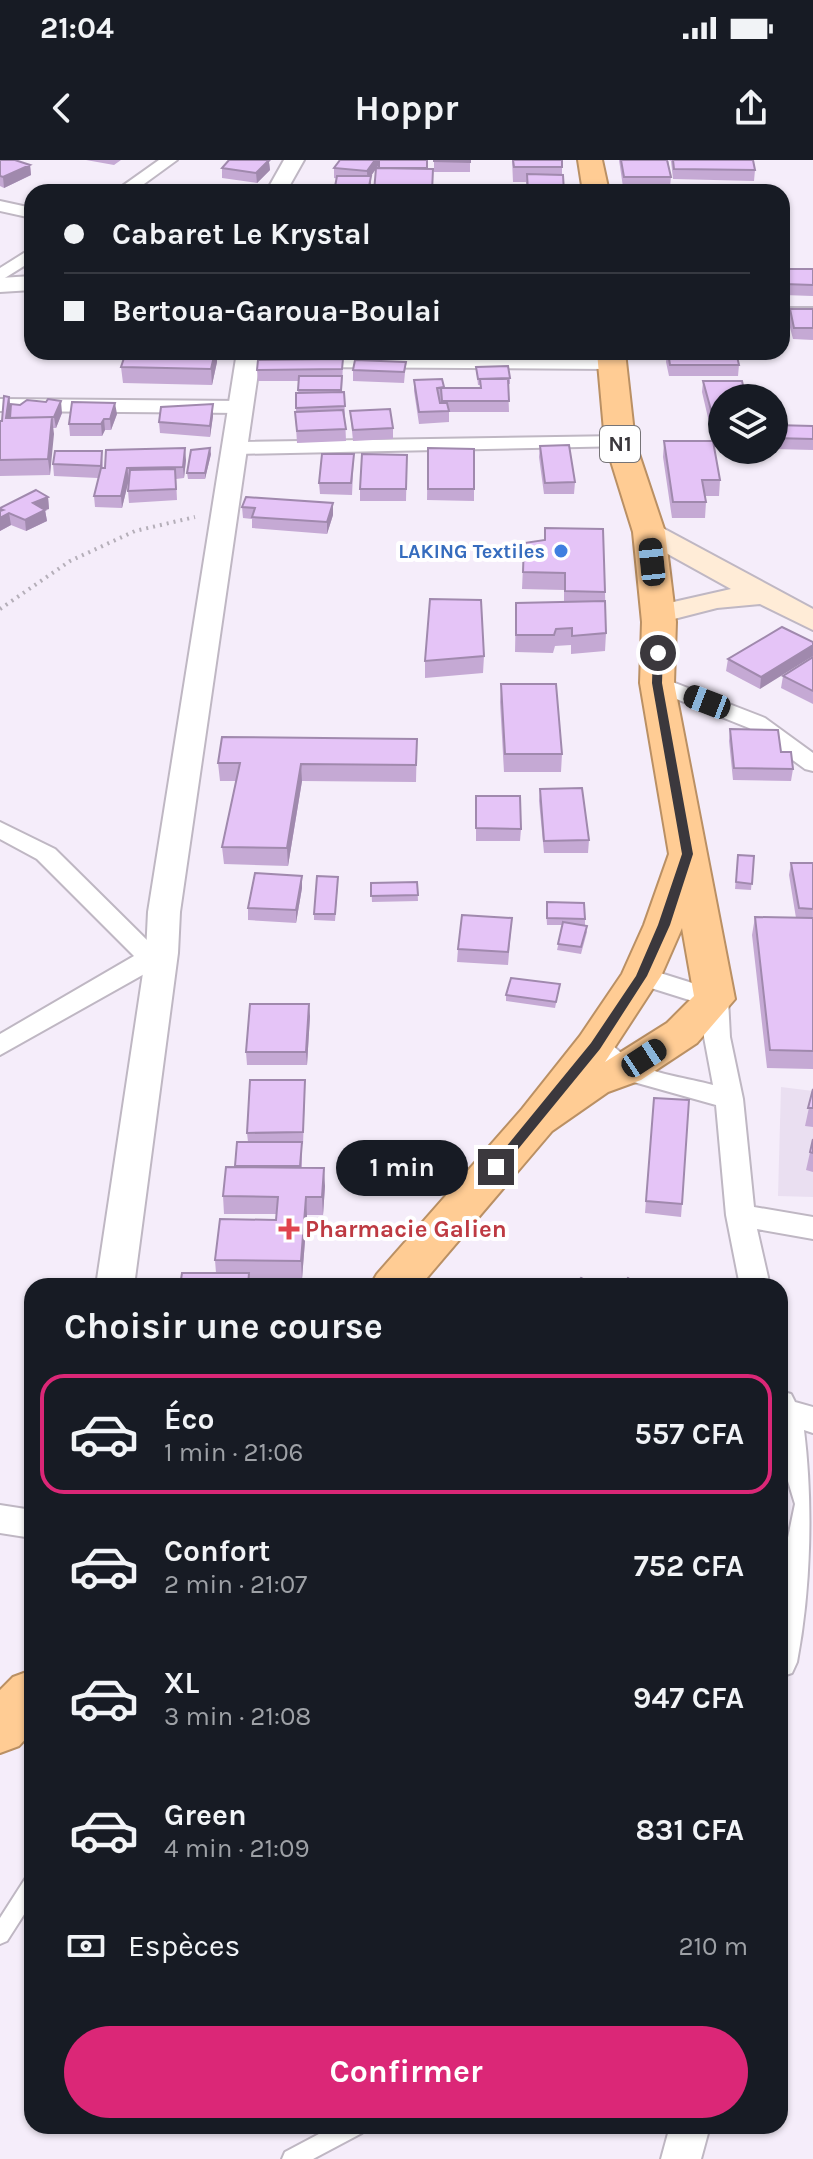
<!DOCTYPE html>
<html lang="fr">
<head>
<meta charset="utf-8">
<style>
  :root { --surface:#171b24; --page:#242831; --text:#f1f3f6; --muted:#9ea1a6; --line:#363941; --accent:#db2777 }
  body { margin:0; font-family:Karla,sans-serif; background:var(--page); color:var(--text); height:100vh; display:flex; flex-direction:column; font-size:30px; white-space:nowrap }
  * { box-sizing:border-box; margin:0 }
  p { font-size:26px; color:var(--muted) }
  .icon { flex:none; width:44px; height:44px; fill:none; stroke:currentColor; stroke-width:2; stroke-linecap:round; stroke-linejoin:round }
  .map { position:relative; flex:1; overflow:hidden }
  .panel { position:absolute; left:24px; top:1118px; width:764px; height:856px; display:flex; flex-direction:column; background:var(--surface); border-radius:24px; box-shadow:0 2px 6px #0004 }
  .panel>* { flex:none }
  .banner { position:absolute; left:24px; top:24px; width:766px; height:176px; border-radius:24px; box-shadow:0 2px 6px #0004; display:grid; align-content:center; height:176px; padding:0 40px; background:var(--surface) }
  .tools { position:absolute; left:708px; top:224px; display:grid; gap:16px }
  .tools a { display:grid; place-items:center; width:80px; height:80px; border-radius:50%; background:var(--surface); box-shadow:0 2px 6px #0004; font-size:40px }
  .end { position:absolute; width:36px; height:36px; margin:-18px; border:10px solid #3b383d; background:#fff; box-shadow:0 0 0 4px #fff }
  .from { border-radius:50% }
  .bubble { position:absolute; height:56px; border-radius:28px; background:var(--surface); box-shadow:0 2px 6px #0004; font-size:26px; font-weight:700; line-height:56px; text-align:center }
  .car { position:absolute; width:24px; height:48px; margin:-24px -12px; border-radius:10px; box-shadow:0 0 6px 2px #0007; background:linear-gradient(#222 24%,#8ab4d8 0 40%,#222 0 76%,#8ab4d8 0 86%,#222 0) }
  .banner b { display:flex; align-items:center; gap:28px; height:76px; font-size:30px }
  .banner b+b { border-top:2px solid var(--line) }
  .banner i { width:20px; height:20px; background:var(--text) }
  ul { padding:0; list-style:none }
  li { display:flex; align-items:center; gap:24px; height:120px; margin:0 16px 12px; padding:0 24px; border:4px solid transparent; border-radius:24px }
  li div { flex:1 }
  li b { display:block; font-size:30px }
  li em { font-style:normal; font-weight:700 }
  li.active { border-color:var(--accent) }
  li>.icon { width:72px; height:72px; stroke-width:1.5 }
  h2 { padding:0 40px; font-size:36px; line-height:96px }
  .pay { display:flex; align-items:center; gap:20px; height:88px; padding:0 40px; font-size:30px }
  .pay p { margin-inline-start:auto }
  .button { display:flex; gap:16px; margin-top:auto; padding:16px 40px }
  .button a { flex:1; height:92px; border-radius:48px; background:var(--accent); color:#fff; font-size:32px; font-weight:700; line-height:92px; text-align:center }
  .status { display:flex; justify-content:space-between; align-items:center; height:56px; padding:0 40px; background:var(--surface); direction:ltr }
  .status svg { height:22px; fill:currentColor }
  header { display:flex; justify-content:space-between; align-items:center; height:104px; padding:0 40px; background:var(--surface); font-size:36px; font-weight:700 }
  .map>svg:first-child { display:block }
  .built { fill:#eadff1 }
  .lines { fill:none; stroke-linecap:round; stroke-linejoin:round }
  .service-casing { stroke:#bfb7c3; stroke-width:4 }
  .minor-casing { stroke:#bfb7c3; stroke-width:4 }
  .tertiary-casing { stroke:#bfb7c3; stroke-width:4 }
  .secondary-casing { stroke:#bfb7c3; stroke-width:4 }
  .trunk-casing { stroke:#ba9064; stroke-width:4 }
  .path { stroke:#b5afb9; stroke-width:4; stroke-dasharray:2 5; stroke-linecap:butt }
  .service { fill:#fff; fill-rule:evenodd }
  .minor { fill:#fff; fill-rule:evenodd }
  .tertiary { fill:#fff; fill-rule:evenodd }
  .secondary { fill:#ffecd7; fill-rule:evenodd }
  .trunk { fill:#ffcc94; fill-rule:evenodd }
  .wall { fill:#c5a9d4 }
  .shaded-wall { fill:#a089ad }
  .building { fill:#e5c4f7; stroke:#a089ad; stroke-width:2 }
  .route { fill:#3b383d }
  .shop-dot { fill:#3f7fe0; stroke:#fff; stroke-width:3 }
  .health-dot { fill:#e0444e; stroke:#fff; stroke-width:3 }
  .labels { text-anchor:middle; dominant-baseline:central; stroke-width:8; stroke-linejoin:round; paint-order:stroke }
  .far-shop-label { font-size:20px; font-weight:bold; fill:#366cbe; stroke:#fff; text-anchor:end }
  .shield { fill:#fff; stroke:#767477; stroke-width:2 }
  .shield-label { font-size:22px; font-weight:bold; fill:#3b383d }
  .health-label { font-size:24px; font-weight:bold; fill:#be3a42; stroke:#fff; text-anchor:start }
</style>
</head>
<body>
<div class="status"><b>21:04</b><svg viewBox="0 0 49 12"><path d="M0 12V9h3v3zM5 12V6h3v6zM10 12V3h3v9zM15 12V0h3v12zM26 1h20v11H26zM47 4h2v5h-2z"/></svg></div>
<header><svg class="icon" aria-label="back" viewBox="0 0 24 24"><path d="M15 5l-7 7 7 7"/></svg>Hoppr<svg class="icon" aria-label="share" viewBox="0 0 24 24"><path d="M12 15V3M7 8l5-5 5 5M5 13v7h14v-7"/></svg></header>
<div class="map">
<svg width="813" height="1999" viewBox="0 0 813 1999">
  <rect width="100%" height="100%" fill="#f5edfa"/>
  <!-- built -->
  <path class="built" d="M781,927L813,931V1037L778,1036Z"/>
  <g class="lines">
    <defs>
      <path id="service" d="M32,1716V1742L7,1781L0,1784V1758L25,1719Z
        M334,1966H365L362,1973L313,1999H282L285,1992Z"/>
      <path id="minor" d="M159,0H177L133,32H114Z
        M0,41L32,48V58L0,51Z
        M32,88V101L0,121V108Z
        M782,148H813V158H782Z
        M305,198L612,199L621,204L612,209L299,207L296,203Z
        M0,239L243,241L252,247L243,253L0,251Z
        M620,276L627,278L630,282L627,286L237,294L227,288L237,282Z
        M657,516L765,558L813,593V611L805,609L749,568L649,528L646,523Z
        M0,662L55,689L154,787H171L175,793L171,799L0,895V874L134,796L37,699L0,679Z
        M641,807L724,833L728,839L730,877L743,939L754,1047L813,1057V1079L757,1069L770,1126H740L726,1055L716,945L616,917L582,886L586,880C607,873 617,893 634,902C656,915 688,918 713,925L704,877L702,844L632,822L628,816L632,810Z
        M780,1231L791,1234L795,1242L813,1247V1273L804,1270C813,1342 811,1429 797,1502L792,1513L780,1517V1416L795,1344L780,1295Z
        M0,1345L32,1350V1378L0,1373Z
        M670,1966H710L701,1999H661Z"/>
      <path id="tertiary" d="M284,0H304L286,32H266Z
        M32,116V130L0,132V118Z
        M237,192H261L180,752L178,793L134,1126H96L146,793L148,752Z"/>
      <path id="secondary" d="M649,363L659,366L813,449V470L760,444L717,448L674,459L670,468L659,471L648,468L643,454L647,448L731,429L639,378L635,372L639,366Z"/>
      <path id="trunk" d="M578,0H602L609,32H583Z
        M597,192H625L635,282L665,372L676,462L674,523L735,839L697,883L641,920L608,932L552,971L420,1126H370L377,1114L522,949L580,876L622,814L644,765L669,694L640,523L642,462L633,372L605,282ZM682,768L694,836L667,863L605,902L661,816Z
        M32,1510V1572L19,1586L0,1593V1530L13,1517Z"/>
    </defs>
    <!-- service casing -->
    <use href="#service" class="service-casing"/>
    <!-- minor casing -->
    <use href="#minor" class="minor-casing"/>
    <!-- tertiary casing -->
    <use href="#tertiary" class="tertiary-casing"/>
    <!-- secondary casing -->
    <use href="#secondary" class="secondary-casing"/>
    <!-- trunk casing -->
    <use href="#trunk" class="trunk-casing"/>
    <!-- path -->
    <path class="path" d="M0,449L70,401L135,371L195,357"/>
    <!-- service -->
    <use href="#service" class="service"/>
    <!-- minor -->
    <use href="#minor" class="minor"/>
    <!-- tertiary -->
    <use href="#tertiary" class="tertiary"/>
    <!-- secondary -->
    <use href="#secondary" class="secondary"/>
    <!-- trunk -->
    <use href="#trunk" class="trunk"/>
  </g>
  <!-- wall -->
  <path class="wall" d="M0,0L30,5L31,15L4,28L0,26Z
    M86,0H121L114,5Z
    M427,0L375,10L371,16V26L334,18V8Z
    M434,0H470V12H434Z
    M512,0H562V15L564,32H527L526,22H513Z
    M619,0H753L755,10L754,21L673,19L671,1L668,0L671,17L670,27H623Z
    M269,2L270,10L257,23L222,18V8Z
    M782,109H813V136L783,135Z
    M790,149H813V180L793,179L788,160Z
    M533,192H577V196L534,197Z
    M667,192L739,205L738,216H669L666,202Z
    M343,199L342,232H344L346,281L297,283L295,252H296V233H298L299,221H258L257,210Z
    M217,202L212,225L123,223L121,207Z
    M406,202L404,223L353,221V210Z
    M476,207L510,218V224H508L509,252H449V262L419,264L414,231V220L444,228H480V225H478Z
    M703,221L722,238V287H715L712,262H709L702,232Z
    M9,237L11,249L62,253L56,268H53L50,315L0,316V261H2Z
    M350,251L393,268V279L353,281Z
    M117,254L111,270H105L102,276H70L69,264Z
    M213,256L210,277L160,273L159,262Z
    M774,265L813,266V290L774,289Z
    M664,281L720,320L719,336H705L706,342L705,358H672L663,297Z
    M540,286L575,322L574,334H544L539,297Z
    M428,288L474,289V341L427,340Z
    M102,291L103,308L186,300L184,318L176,319L177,340L129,343L128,331L129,319L122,348L95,347L94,336L98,318L54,316L53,304Z
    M211,294L205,319H188L187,313Z
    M354,294L352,335L320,334L319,323Z
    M407,295L406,341H360V329Z
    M48,337L49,349L45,350L47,361L26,371L11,365L0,371V348Z
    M242,347L333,355L327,374L252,368V359L243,358Z
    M524,383L605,432L606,473L605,491L571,494V485L555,486L553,493L515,492L516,443L564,442V430L522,429Z
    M782,467L760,529L726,511L728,499Z
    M484,496L483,513L425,518V501Z
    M813,497V544L781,528L783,516Z
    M501,524L562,594L561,612H504L500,542Z
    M730,569L781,592L793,609L791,621L733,620L729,581Z
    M417,579L416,622L302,621L288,706L224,704L222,687L236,621H220L218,603Z
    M540,629L589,680L588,693H544L539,641Z
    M476,636L521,669L520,681H476Z
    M738,695L754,696L751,730L735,729Z
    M791,703H813V909L767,908L752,775L755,757L796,758L789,715Z
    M302,716V728L296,763L248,760V748Z
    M417,722L418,741L372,742L371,723Z
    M338,723L335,761L314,760V754Z
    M546,748L585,759V765L587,772L581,794L557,790L563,765H547Z
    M512,758L508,805L457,802L458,789Z
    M560,824L555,848L506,841V835Z
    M310,856L307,905H247L246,892Z
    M305,920V932L303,984H302V1008L325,1026L323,1055H307L302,1119L250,1118V1126L216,1113L215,1100L276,1060V1054H224L223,1036L248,982L247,973Z
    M813,929V967L805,966Z
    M653,950L682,1044L681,1057L645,1053Z
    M813,979V1012L806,1010Z"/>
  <!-- shaded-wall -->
  <path class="shaded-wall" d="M265,0H271L269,2L270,10L257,23L256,13Z
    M375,0H382L371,16L370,32H368L367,11Z
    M30,5L31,15L4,28L3,17Z
    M215,192H217V202L212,225L211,209Z
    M9,237L11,253L8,274L6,258Z
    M61,241L62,253L56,268L54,257Z
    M115,243L117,254L111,270L110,259Z
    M213,244V256L210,277V266Z
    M52,257L54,274L50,315L48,299Z
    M104,259L105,270L102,276L101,264Z
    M185,288L186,300L184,318L183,307Z
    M210,288L211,294L205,319V313Z
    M127,308L129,319L122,348L121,336Z
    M48,337L49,349L45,350L47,361L26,371L25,360L33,343Z
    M333,343V355L327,374V362Z
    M9,353L11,365L0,371V358Z
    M813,485V496L760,529L761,517Z
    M301,604L302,621L288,706L287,688Z
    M302,716V728L296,763V750Z
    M309,844L310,856L307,905L306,892Z
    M324,1008L325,1026L323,1055L322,1037Z
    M306,1037L307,1055L302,1119L301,1101Z"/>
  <!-- building -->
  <path class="building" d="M0,0H15L30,5L3,17L0,16Z
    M229,0H269L256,13L222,8Z
    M340,0H375L367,11L334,8Z
    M379,0H427V8H379Z
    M434,0H470V2L434,1Z
    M513,0H562V7H514Z
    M621,0H667L671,17H624Z
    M673,0H753L755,10L674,9Z
    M376,8L433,9L432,32H374Z
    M527,14L563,15L564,32H528Z
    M337,16H371L368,32H334Z
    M782,109H813V125L784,124Z
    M790,149H813V168H794Z
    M126,192H215L211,209L121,207Z
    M668,192H736L739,205H670Z
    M343,199L342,209L257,210L258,200Z
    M355,200L406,202L404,212L353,210Z
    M508,206L510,218L478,219L476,207Z
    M299,216H342L341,230H298Z
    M442,219L444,227L437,228L440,243H447L449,251L419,252L414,220Z
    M480,219H508L509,241H442L441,228H481Z
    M703,221H742L746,238H722V250H711Z
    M344,232L345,246L296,248V233Z
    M4,236L9,237L6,258L52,257L48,299L0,300V261H2Z
    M48,239L61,241L54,257L10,258L11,244L20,245L27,240L46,242Z
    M72,242L115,243L110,259H104L101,264H69Z
    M213,244L210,266L159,262L161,247Z
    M390,249L393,268L353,270L350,251Z
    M343,250L346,269L297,271L295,252Z
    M713,252H722V276H717Z
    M774,265L813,266V279L774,278Z
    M664,281H713L720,320H702L706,342H673Z
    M569,285L575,322L545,323L540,286Z
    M185,288L183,307L127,308L121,336H94L101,308H105L106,290Z
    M210,288L205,313H187L191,290Z
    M428,288L474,289V329H428Z
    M55,291H102L101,306L53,304Z
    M322,294H354L351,323H319Z
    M362,294L407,295L406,329H360Z
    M175,309L176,329L128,331L130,310Z
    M36,330L48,337L33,343L45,350L25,360L9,353L0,358V351L3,350L0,349V348Z
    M246,337L333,343L327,362L252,357L255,348L242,347Z
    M545,368L603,369L605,432L565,431V413L523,412L524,383L545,380Z
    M430,439L481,440L484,496L425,501Z
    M605,441L606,473L572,476V468L556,469L554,475H516V443Z
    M782,467L813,482V485L761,517L728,499Z
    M813,497V531L783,516Z
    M501,524H556L562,594H505Z
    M730,569L778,570L781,592H791L793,609L734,608Z
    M222,577L417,579L416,605L301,604L287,688L222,687L240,603H218Z
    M582,628L589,680L544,681L540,629Z
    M476,636H520L521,669L476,668Z
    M738,695L754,696L752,724L736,722Z
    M791,703H813V749L799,748Z
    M255,713L302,716L296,750L248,748Z
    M317,716L338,717L335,754H314Z
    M417,722L418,735L371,736V723Z
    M547,742L584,743L585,759L547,758Z
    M462,755L512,758L508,792L458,789Z
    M755,757L813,758V891L770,890Z
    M563,762L587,766L581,787L558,784Z
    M511,818L560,824L556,842L506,835Z
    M250,844H309L306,892H246Z
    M250,920H305L303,972L247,973Z
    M813,929V948H808Z
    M654,938L689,940L682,1044L646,1041Z
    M813,979V993L810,992Z
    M237,982H302L300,1006H235Z
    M226,1007L324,1008L322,1037H306L301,1101L215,1100L220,1059L276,1060L278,1037L223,1036Z
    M182,1113H249L248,1126H180Z
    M581,1118L596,1126H573Z
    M628,1118L642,1126H620Z"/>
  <!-- route -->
  <path class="route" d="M658,490L663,493L662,523L693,694L670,765L647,816L600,889L501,1010H492V1004L591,883L636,816L658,765L682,694L652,523L653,493Z"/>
  <!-- markers -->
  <circle class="shop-dot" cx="561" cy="391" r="8"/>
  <path class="health-dot" d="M285 1057h8v8h8v8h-8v8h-8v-8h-8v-8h8z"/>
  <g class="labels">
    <!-- far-shop labels -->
    <g class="far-shop-label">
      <text x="545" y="391">LAKING Textiles</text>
    </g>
    <!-- shield labels -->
    <rect class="shield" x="600" y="266" width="40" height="36" rx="6"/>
    <g class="shield-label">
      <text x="620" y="284">N1</text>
    </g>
    <!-- health labels -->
    <g class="health-label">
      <text x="305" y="1069">Pharmacie Galien</text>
    </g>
  </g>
</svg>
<div class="tools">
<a><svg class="icon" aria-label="layers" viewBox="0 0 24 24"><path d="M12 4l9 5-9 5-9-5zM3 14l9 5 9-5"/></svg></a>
</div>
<i class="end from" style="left:658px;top:493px"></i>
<i class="end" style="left:496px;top:1007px"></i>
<div class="bubble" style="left:336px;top:980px;width:132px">1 min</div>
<i class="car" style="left:652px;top:402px;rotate:354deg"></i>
<i class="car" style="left:707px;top:542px;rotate:291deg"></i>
<i class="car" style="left:644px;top:898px;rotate:57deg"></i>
<div class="banner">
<b><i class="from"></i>Cabaret Le Krystal</b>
<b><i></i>Bertoua-Garoua-Boulai</b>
</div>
<section class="panel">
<h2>Choisir une course</h2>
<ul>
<li class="active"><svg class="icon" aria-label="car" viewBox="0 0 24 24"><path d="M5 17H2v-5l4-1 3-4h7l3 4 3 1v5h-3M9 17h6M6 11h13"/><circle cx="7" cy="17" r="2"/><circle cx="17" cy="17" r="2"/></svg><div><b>Éco</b><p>1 min · 21:06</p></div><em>557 CFA</em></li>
<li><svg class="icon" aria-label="car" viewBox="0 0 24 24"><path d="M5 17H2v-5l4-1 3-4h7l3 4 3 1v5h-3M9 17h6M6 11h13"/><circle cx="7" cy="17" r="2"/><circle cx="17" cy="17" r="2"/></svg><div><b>Confort</b><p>2 min · 21:07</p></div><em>752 CFA</em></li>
<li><svg class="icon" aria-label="car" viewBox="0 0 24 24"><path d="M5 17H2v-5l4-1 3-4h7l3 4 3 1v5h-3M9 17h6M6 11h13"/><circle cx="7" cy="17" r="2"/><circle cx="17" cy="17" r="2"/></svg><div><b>XL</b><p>3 min · 21:08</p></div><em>947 CFA</em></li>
<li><svg class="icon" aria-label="car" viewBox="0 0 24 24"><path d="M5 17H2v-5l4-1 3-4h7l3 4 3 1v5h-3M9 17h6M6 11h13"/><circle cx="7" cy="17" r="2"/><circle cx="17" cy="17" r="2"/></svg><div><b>Green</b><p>4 min · 21:09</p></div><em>831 CFA</em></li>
</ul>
<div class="pay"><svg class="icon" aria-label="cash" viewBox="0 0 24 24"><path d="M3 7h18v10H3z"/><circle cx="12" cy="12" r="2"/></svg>Espèces<p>210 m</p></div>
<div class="button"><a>Confirmer</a></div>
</section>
</div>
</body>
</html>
